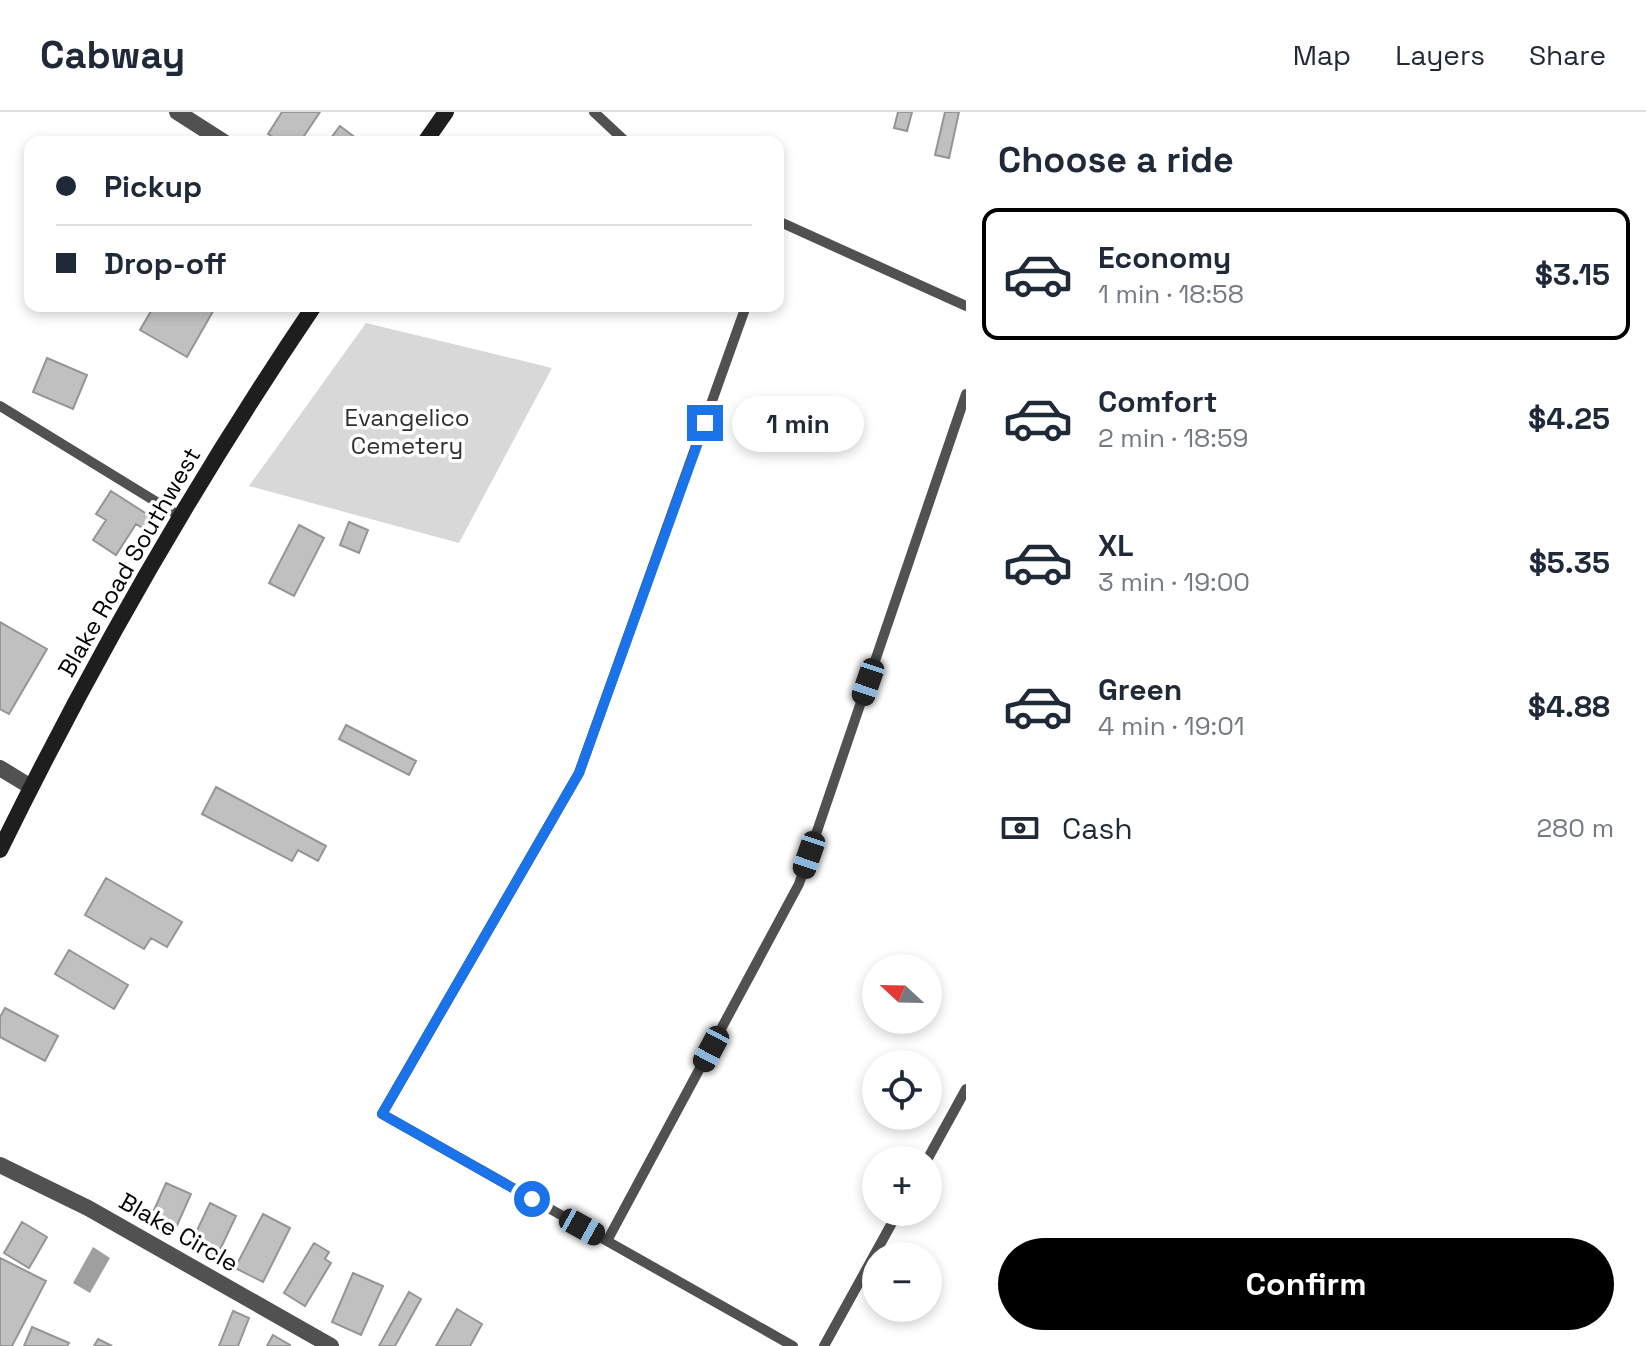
<!DOCTYPE html>
<html lang="en">
<head>
<meta charset="utf-8">
<style>
  :root { --surface:#fff; --page:#f6f6f7; --text:#1f2937; --muted:#747a83; --line:#e0e1e3; --accent:#000 }
  body { margin:0; font-family:"Space Grotesk",sans-serif; background:var(--page); color:var(--text); height:100vh; display:flex; flex-direction:column; font-size:30px; white-space:nowrap }
  * { box-sizing:border-box; margin:0 }
  p { font-size:26px; color:var(--muted) }
  .icon { flex:none; width:44px; height:44px; fill:none; stroke:currentColor; stroke-width:2; stroke-linecap:round; stroke-linejoin:round }
  .map { position:relative; flex:1; overflow:hidden }
  .drawer { display:flex; flex-direction:column; background:var(--surface); width:680px }
  .drawer>* { flex:none }
  .banner { position:absolute; left:24px; top:24px; width:760px; height:176px; border-radius:16px; box-shadow:0 4px 12px #0003; display:grid; align-content:center; height:176px; padding:0 32px; background:var(--surface) }
  .needle { width:52px; rotate:292deg }
  .controls { position:absolute; left:862px; top:842px; display:grid; gap:16px }
  .controls a { display:grid; place-items:center; width:80px; height:80px; border-radius:50%; background:var(--surface); box-shadow:0 4px 12px #0003; font-size:40px }
  .end { position:absolute; width:36px; height:36px; margin:-18px; border:10px solid #1a73e8; background:#fff; box-shadow:0 0 0 4px #fff }
  .from { border-radius:50% }
  .bubble { position:absolute; height:56px; border-radius:28px; background:var(--surface); box-shadow:0 4px 12px #0003; font-size:26px; font-weight:600; line-height:56px; text-align:center }
  .car { position:absolute; width:24px; height:48px; margin:-24px -12px; border-radius:10px; box-shadow:0 0 6px 2px #0007; background:linear-gradient(#222 24%,#8ab4d8 0 40%,#222 0 76%,#8ab4d8 0 86%,#222 0) }
  .banner b { display:flex; align-items:center; gap:28px; height:76px; font-size:30px }
  .banner b+b { border-top:2px solid var(--line) }
  .banner i { width:20px; height:20px; background:var(--text) }
  ul { padding:0; list-style:none }
  li { display:flex; align-items:center; gap:24px; height:132px; margin:0 16px 12px; padding:0 16px; border:4px solid transparent; border-radius:16px }
  li div { flex:1 }
  li b { display:block; font-size:30px }
  li em { font-style:normal; font-weight:600 }
  li.active { border-color:var(--accent) }
  li>.icon { width:72px; height:72px; stroke-width:1.5 }
  h2 { padding:0 32px; font-size:36px; line-height:96px }
  .pay { display:flex; align-items:center; gap:20px; height:88px; padding:0 32px; font-size:30px }
  .pay p { margin-inline-start:auto }
  .action { display:flex; gap:16px; margin-top:auto; padding:16px 32px }
  .action a { flex:1; height:92px; border-radius:48px; background:var(--accent); color:#fff; font-size:32px; font-weight:600; line-height:92px; text-align:center }
  header { display:flex; align-items:center; gap:48px; box-sizing:border-box; height:112px; padding:0 40px; background:var(--surface); border-bottom:2px solid var(--line) }
  header strong { font-size:38px }
  nav { display:flex; gap:44px; margin-inline-start:auto; font-size:28px }
  main { display:flex; flex:1; min-height:0 }
  .map>svg:first-child { display:block }
  .green { fill:#d8d8d8 }
  .water { fill:#9f9f9f }
  .building { fill:#c0c0c0; stroke:#959595; stroke-width:2 }
  .lines { fill:none; stroke-linecap:round; stroke-linejoin:round }
  .lane { stroke:#515151; stroke-width:10 }
  .street { stroke:#515151; stroke-width:16 }
  .secondary { stroke:#1e1e1e; stroke-width:16 }
  .route { stroke:#1a73e8; stroke-width:10 }
  .labels { text-anchor:middle; dominant-baseline:central; stroke-width:7; stroke-linejoin:round; paint-order:stroke }
  .park-label { font-size:24px; fill:#2f2f2f; stroke:#fff }
  .street-label { font-size:24px; fill:#000; stroke:#fff }
</style>
</head>
<body>
<header>
<strong>Cabway</strong>
<nav><a>Map</a><a>Layers</a><a>Share</a></nav>
</header>
<main>
<div class="map">
<svg width="966" height="1234" viewBox="0 0 966 1234">
  <rect width="100%" height="100%" fill="#fff"/>
  <!-- green -->
  <path class="green" d="M366,211L552,256L459,431L249,374Z"/>
  <!-- water -->
  <path class="water" d="M93,1135L110,1146L90,1181L73,1171Z"/>
  <!-- building -->
  <path class="building" d="M282,0H320L300,30H281L268,22Z
    M898,0H912L907,19L894,16Z
    M945,0H959L949,46L935,43Z
    M340,14L361,30H328Z
    M154,194H216L187,245L140,218Z
    M47,246L87,263L73,297L33,280Z
    M111,379L153,406L146,418L136,412L116,443L93,428L106,408L96,402Z
    M349,410L368,418L359,441L340,433Z
    M299,413L324,426L294,484L269,471Z
    M0,510L47,537L9,602L0,597Z
    M346,613L416,649L409,663L339,627Z
    M216,675L326,734L318,749L298,738L292,749L202,702Z
    M106,766L182,810L167,835L151,826L144,837L85,803Z
    M69,838L128,873L114,897L55,862Z
    M5,896L58,924L45,949L0,925V905Z
    M166,1071L191,1082L175,1118L150,1107Z
    M210,1091L236,1104L217,1144L191,1131Z
    M263,1102L290,1116L263,1170L235,1156Z
    M22,1110L47,1125L29,1156L4,1141Z
    M314,1131L329,1140L325,1147L331,1151L305,1194L284,1181Z
    M0,1146L46,1169L12,1234H0Z
    M353,1161L383,1174L361,1223L332,1210Z
    M409,1180L421,1187L395,1234H379Z
    M457,1197L482,1212L470,1234H436Z
    M233,1199L249,1206L238,1234H219Z
    M32,1215L69,1231L67,1234H24Z
    M273,1223L290,1233L289,1234H267Z
    M98,1227L112,1234H94Z"/>
  <g class="lines">
    <!-- lane -->
    <path class="lane" d="M594,0L626,30
      M778,109L966,194
      M746,194L579,661L382,1002L793,1234
      M0,294L181,405
      M927,1048L966,977
      M607,1129L799,772L966,282
      M824,1234L898,1100"/>
    <!-- street -->
    <path class="street" d="M177,0L224,30
      M0,656L31,675
      M0,1053L88,1096L331,1234"/>
    <!-- secondary -->
    <path class="secondary" d="M425,30L446,0
      M0,738C92,550 197,367 314,194"/>
  </g>
  <g class="lines">
    <!-- route -->
    <path class="route" d="M532,1087L382,1002L579,661L705,311"/>
  </g>
  <g class="labels">
    <!-- park labels -->
    <g class="park-label">
      <text x="407" y="305">Evangelico<tspan x="407" dy="28">Cemetery</tspan></text>
    </g>
    <!-- street labels -->
    <g class="street-label">
      <text transform="translate(129 450) rotate(-60)">Blake Road Southwest</text>
      <text transform="translate(179 1120) rotate(30)">Blake Circle</text>
    </g>
  </g>
</svg>
<div class="controls">
<a><svg class="needle" viewBox="-14 -14 28 28"><path d="M0-13l5 13h-10z" fill="#e53935"/><path d="M0 13l5-13h-10z" fill="#747a83"/></svg></a>
<a><svg class="icon" aria-label="locate" viewBox="0 0 24 24"><circle cx="12" cy="12" r="6"/><path d="M12 2v4M12 18v4M2 12h4M18 12h4"/></svg></a>
<a>+</a>
<a>−</a>
</div>
<i class="end from" style="left:532px;top:1087px"></i>
<i class="end" style="left:705px;top:311px"></i>
<div class="bubble" style="left:732px;top:284px;width:132px">1 min</div>
<i class="car" style="left:868px;top:570px;rotate:199deg"></i>
<i class="car" style="left:809px;top:743px;rotate:199deg"></i>
<i class="car" style="left:711px;top:937px;rotate:208deg"></i>
<i class="car" style="left:582px;top:1115px;rotate:119deg"></i>
<div class="banner">
<b><i class="from"></i>Pickup</b>
<b><i></i>Drop-off</b>
</div>
</div>
<section class="drawer">
<h2>Choose a ride</h2>
<ul>
<li class="active"><svg class="icon" aria-label="car" viewBox="0 0 24 24"><path d="M5 17H2v-5l4-1 3-4h7l3 4 3 1v5h-3M9 17h6M6 11h13"/><circle cx="7" cy="17" r="2"/><circle cx="17" cy="17" r="2"/></svg><div><b>Economy</b><p>1 min · 18:58</p></div><em>$3.15</em></li>
<li><svg class="icon" aria-label="car" viewBox="0 0 24 24"><path d="M5 17H2v-5l4-1 3-4h7l3 4 3 1v5h-3M9 17h6M6 11h13"/><circle cx="7" cy="17" r="2"/><circle cx="17" cy="17" r="2"/></svg><div><b>Comfort</b><p>2 min · 18:59</p></div><em>$4.25</em></li>
<li><svg class="icon" aria-label="car" viewBox="0 0 24 24"><path d="M5 17H2v-5l4-1 3-4h7l3 4 3 1v5h-3M9 17h6M6 11h13"/><circle cx="7" cy="17" r="2"/><circle cx="17" cy="17" r="2"/></svg><div><b>XL</b><p>3 min · 19:00</p></div><em>$5.35</em></li>
<li><svg class="icon" aria-label="car" viewBox="0 0 24 24"><path d="M5 17H2v-5l4-1 3-4h7l3 4 3 1v5h-3M9 17h6M6 11h13"/><circle cx="7" cy="17" r="2"/><circle cx="17" cy="17" r="2"/></svg><div><b>Green</b><p>4 min · 19:01</p></div><em>$4.88</em></li>
</ul>
<div class="pay"><svg class="icon" aria-label="cash" viewBox="0 0 24 24"><path d="M3 7h18v10H3z"/><circle cx="12" cy="12" r="2"/></svg>Cash<p>280 m</p></div>
<div class="action"><a>Confirm</a></div>
</section>
</main>
</body>
</html>
